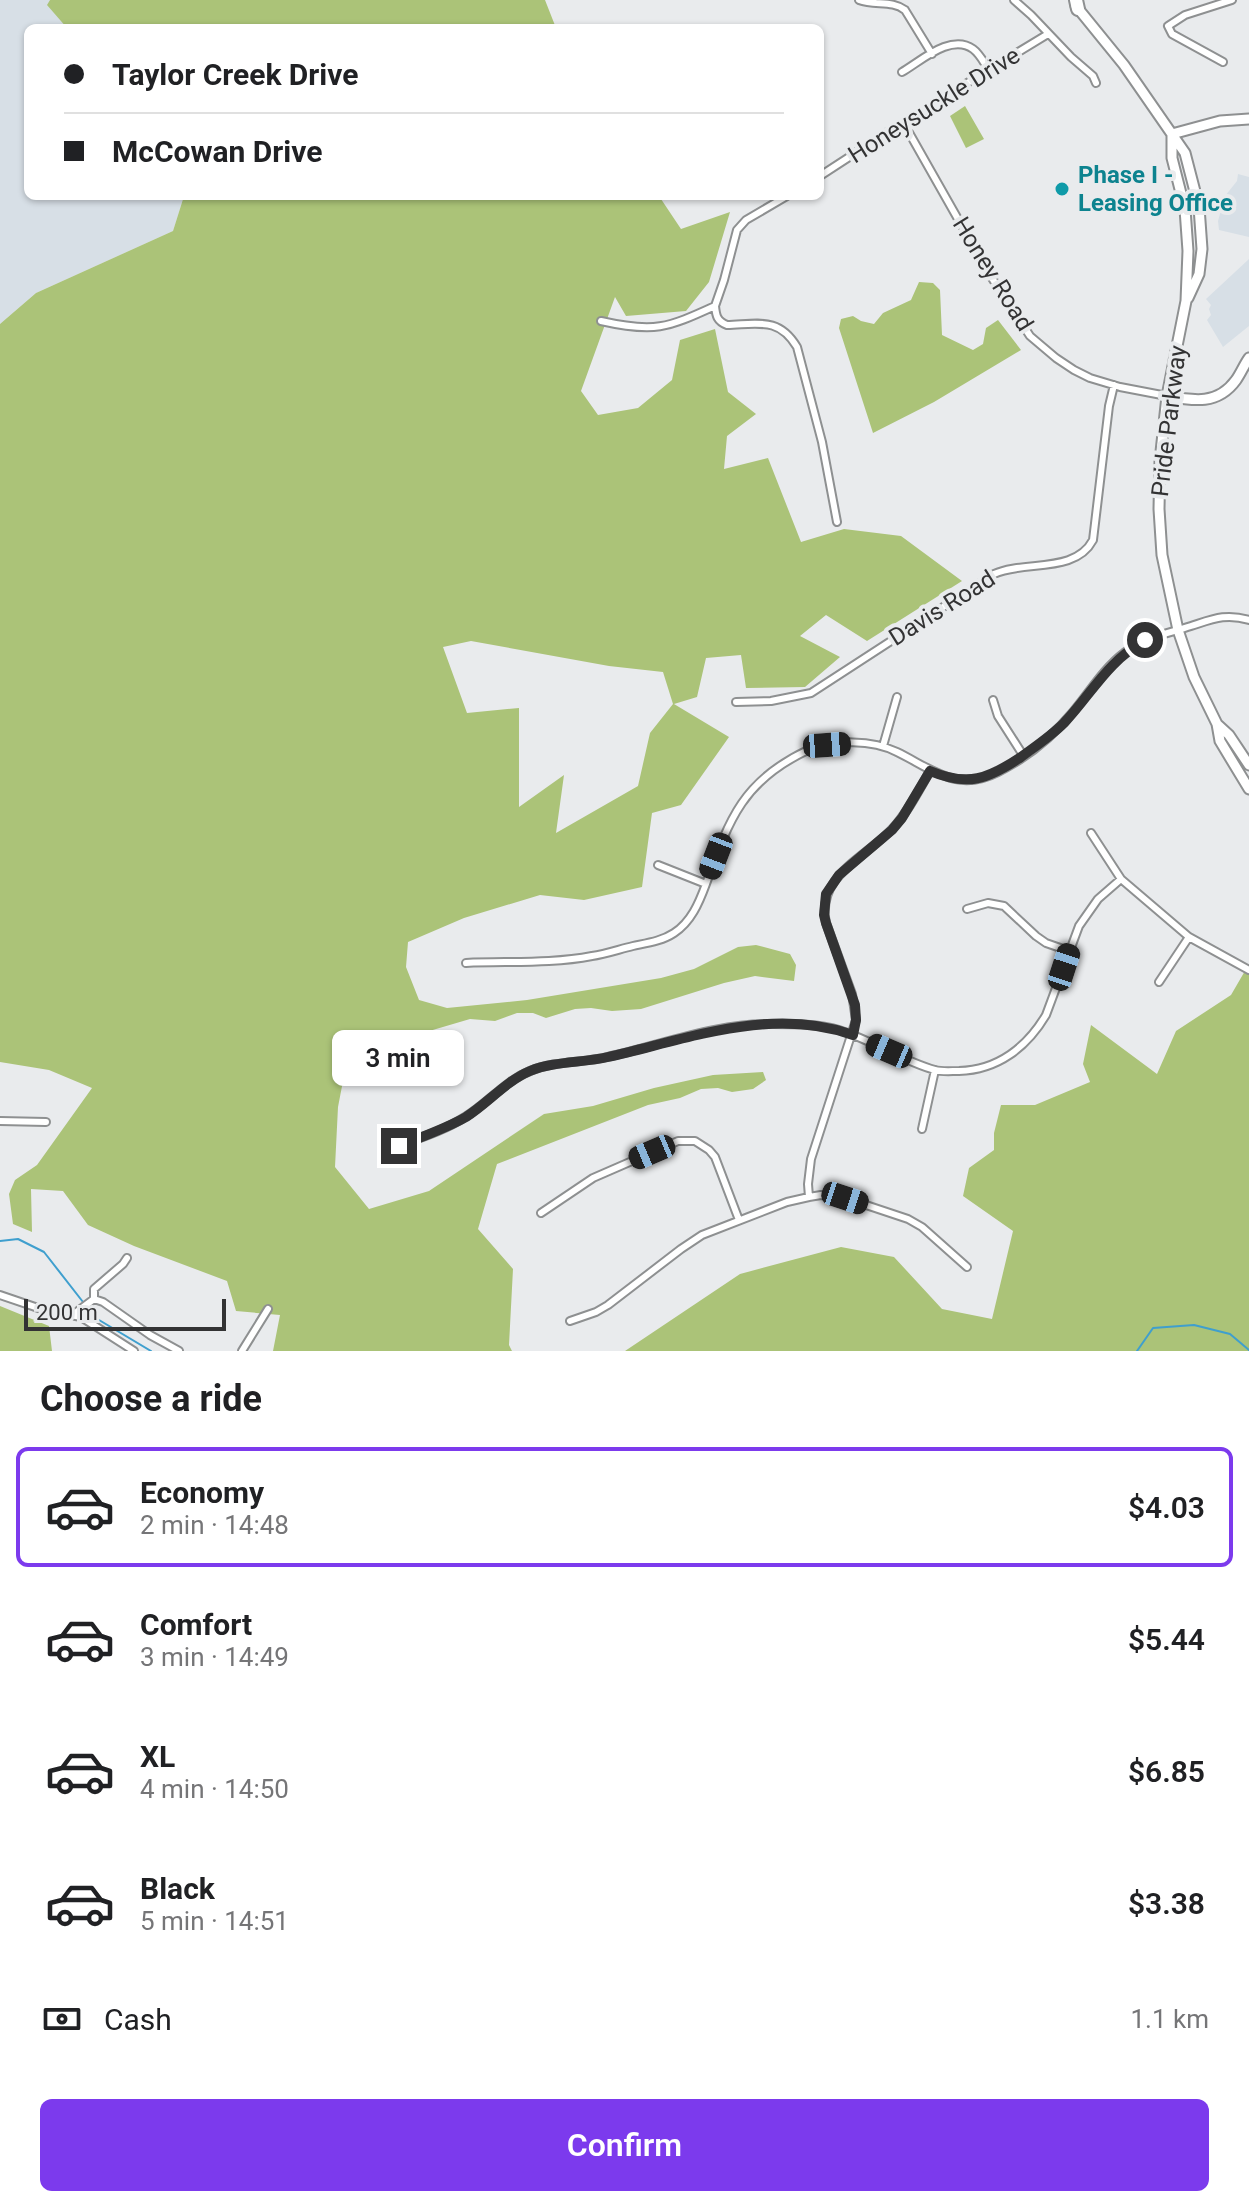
<!DOCTYPE html>
<html lang="en">
<head>
<meta charset="utf-8">
<style>
  :root { --surface:#fff; --page:#f2f2f2; --text:#202124; --muted:#757577; --line:#e0e0e0; --accent:#7c3aed }
  body { margin:0; font-family:Roboto,sans-serif; background:var(--page); color:var(--text); height:100vh; display:flex; flex-direction:column; font-size:30px; white-space:nowrap }
  * { box-sizing:border-box; margin:0 }
  p { font-size:26px; color:var(--muted) }
  .icon { flex:none; width:44px; height:44px; fill:none; stroke:currentColor; stroke-width:2; stroke-linecap:round; stroke-linejoin:round }
  .map { position:relative; height:1351px; overflow:hidden }
  .sheet { display:flex; flex-direction:column; background:var(--surface); flex:1 }
  .sheet>* { flex:none }
  .hud { position:absolute; left:24px; top:24px; width:800px; height:176px; border-radius:12px; box-shadow:0 2px 6px #0004; display:grid; align-content:center; height:176px; padding:0 40px; background:var(--surface) }
  .scale { position:absolute; left:24px; bottom:20px; width:202px; box-sizing:border-box; padding-left:8px; border:4px solid #333334; border-top:0; font-size:22px; line-height:28px; white-space:nowrap; color:#333334; -webkit-text-stroke:6px #e9ebed; paint-order:stroke }
  .end { position:absolute; width:36px; height:36px; margin:-18px; border:10px solid #333334; background:#fff; box-shadow:0 0 0 4px #fff }
  .from { border-radius:50% }
  .bubble { position:absolute; height:56px; border-radius:12px; background:var(--surface); box-shadow:0 2px 6px #0004; font-size:26px; font-weight:600; line-height:56px; text-align:center }
  .car { position:absolute; width:24px; height:48px; margin:-24px -12px; border-radius:10px; box-shadow:0 0 6px 2px #0007; background:linear-gradient(#222 24%,#8ab4d8 0 40%,#222 0 76%,#8ab4d8 0 86%,#222 0) }
  .hud b { display:flex; align-items:center; gap:28px; height:76px; font-size:30px }
  .hud b+b { border-top:2px solid var(--line) }
  .hud i { width:20px; height:20px; background:var(--text) }
  ul { padding:0; list-style:none }
  li { display:flex; align-items:center; gap:24px; height:120px; margin:0 16px 12px; padding:0 24px; border:4px solid transparent; border-radius:12px }
  li div { flex:1 }
  li b { display:block; font-size:30px }
  li em { font-style:normal; font-weight:600 }
  li.active { border-color:var(--accent) }
  li>.icon { width:72px; height:72px; stroke-width:1.5 }
  h2 { padding:0 40px; font-size:36px; line-height:96px }
  .pay { display:flex; align-items:center; gap:20px; height:88px; padding:0 40px; font-size:30px }
  .pay p { margin-inline-start:auto }
  .action { display:flex; gap:16px; margin-top:auto; padding:16px 40px }
  .action a { flex:1; height:92px; border-radius:12px; background:var(--accent); color:#fff; font-size:32px; font-weight:600; line-height:92px; text-align:center }
  .map>svg:first-child { display:block }
  .built { fill:#d7dfe6 }
  .green { fill:#abc378; fill-rule:evenodd }
  .lines { fill:none; stroke-linecap:round; stroke-linejoin:round }
  .stream { stroke:#3f9fce; stroke-width:2 }
  .street-casing { stroke:#8e9091; stroke-width:10 }
  .secondary-casing { stroke:#8e9091; stroke-width:13 }
  .highway-casing { stroke:#8e9091; stroke-width:16 }
  .street { stroke:#fff; stroke-width:6 }
  .secondary { stroke:#fff; stroke-width:9 }
  .highway { stroke:#fff; stroke-width:12 }
  .route { stroke:#333334; stroke-width:10 }
  .culture-dot { fill:#0f9aa8; stroke:#e9ebed; stroke-width:3 }
  .labels { text-anchor:middle; dominant-baseline:central; stroke-width:8; stroke-linejoin:round; paint-order:stroke }
  .street-label { font-size:24px; fill:#333334; stroke:#e9ebed }
  .culture-label { font-size:24px; font-weight:bold; fill:#0d838f; stroke:#e9ebed; text-anchor:start }
</style>
</head>
<body>
<div class="map">
<svg width="1249" height="1351" viewBox="0 0 1249 1351">
  <rect width="100%" height="100%" fill="#e9ebed"/>
  <!-- built -->
  <path class="built" d="M0,0H50L48,5L67,28H28V196H184L173,231L36,293L0,324Z
    M1238,174L1249,177V237L1219,230L1218,221L1225,196L1237,181Z
    M1249,259V326L1223,347L1207,320L1211,315L1209,309L1211,305L1206,299Z"/>
  <!-- green -->
  <path class="green" d="M50,0H545L556,28H67L47,5Z
    M965,106L984,139L966,148L950,116Z
    M184,196H659L681,229L730,212L709,282L686,311L626,316L615,297L581,391L598,415L638,408L672,380L680,340L715,329L728,392L756,414L727,436L724,469L768,458L801,542L844,529L901,536L962,581L867,641L826,615L800,636L840,657L805,687L746,688L741,655L706,658L697,697L674,704L729,737L681,805L652,813L642,887L584,900L540,895L464,918L408,942L406,967L419,1000L447,1008L527,1000L661,978L694,969L738,947L756,945L790,954L796,965L794,981L755,976L724,983L641,1009L612,1011L591,1008L575,1009L546,1018L533,1013H517L495,1021L470,1019L348,1055L338,1107L335,1167L369,1209L429,1191L544,1114L593,1106L654,1088L713,1075L763,1072L766,1080L753,1089L732,1092L718,1088L701,1089L680,1098L648,1105L497,1164L478,1229L513,1269L509,1345L512,1351H273L280,1315L236,1311L227,1281L134,1246L88,1225L63,1191L31,1189L32,1232L13,1224L9,1194L15,1180L37,1165L92,1088L49,1070L0,1062V324L36,293L173,231ZM471,641L609,666L663,672L673,704L650,733L638,786L556,833L564,775L519,807V708L467,713L443,647Z
    M919,282L933,283L940,290L942,335L973,350L983,344L986,328L998,320L1021,350L934,402L873,433L839,328L841,319L853,316L861,321L874,324L883,313L911,300Z
    M1249,964V1351H625L740,1274L841,1247L894,1257L942,1309L992,1319L1013,1231L963,1196L969,1168L994,1150V1133L1001,1105H1035L1090,1082L1083,1064L1091,1025L1157,1074L1176,1031L1231,995Z
    M0,1306L49,1326L52,1351H0Z"/>
  <g class="lines">
    <!-- stream -->
    <path class="stream" d="M0,1241L18,1239L44,1252L83,1302
      M86,1308L89,1314L151,1351
      M1137,1351L1153,1328L1194,1325L1230,1334L1249,1350"/>
    <defs>
      <path id="street" d="M859,0C875,6 892,0 905,10L932,54
        M1014,0L1031,15L1071,57L1093,76L1096,83
        M1223,62L1172,34L1168,26L1185,15L1232,0
        M902,72C921,61 951,33 973,49C980,54 984,63 989,70
        M903,122L988,272L1030,336L1056,358L1074,370L1090,378L1120,387L1167,396
        M820,176L903,122L1048,34
        M715,306C716,316 717,321 727,325C759,324 779,317 797,347L822,442L837,522
        M601,321C654,333 667,328 715,306L724,280L737,230L746,220L787,196
        M993,700L998,716L1023,755
        M736,702L771,701L811,693L994,574C1025,560 1075,574 1093,540L1109,406L1114,385
        M883,746L897,697
        M1091,833L1121,879L1189,937L1249,970
        M658,865L706,884
        M967,909L988,903L1004,906L1036,936L1046,943L1069,951
        M466,963C507,961 551,964 592,956C606,954 620,949 633,946C647,943 662,941 674,933C691,922 699,903 706,884C729,820 742,781 808,750C833,739 873,740 897,752C932,769 957,793 998,772C1026,758 1053,736 1073,712C1089,693 1104,668 1124,653C1144,637 1167,634 1191,626C1213,619 1226,613 1249,620
        M1159,982L1189,937
        M0,1121L46,1122
        M922,1129L935,1070
        M387,1150C413,1140 442,1132 465,1117C488,1103 505,1081 530,1071C554,1061 581,1063 607,1057C662,1045 717,1023 773,1024C795,1024 819,1024 839,1030C872,1040 902,1061 935,1070C942,1072 951,1071 959,1071C998,1070 1027,1047 1046,1015L1079,926L1098,899L1121,879
        M809,1197L808,1184L811,1159L856,1020L852,994L826,923C816,875 866,858 893,828C908,812 919,790 930,771
        M541,1213L593,1178L678,1141H695L709,1150L715,1157L739,1220
        M0,1295L44,1310L81,1317L134,1351
        M94,1299L103,1302L150,1335L179,1351
        M94,1299V1289L123,1264L127,1258
        M74,1314L94,1299
        M570,1321L596,1312L608,1305L681,1249L702,1235L787,1202L809,1197L821,1195L845,1198L908,1219L922,1227L967,1267
        M242,1351L268,1309"/>
      <path id="secondary" d="M1076,6L1124,65L1185,153L1199,207L1202,249L1199,274L1188,298
        M1172,134V158L1185,209L1188,251L1186,301L1167,396L1160,461L1159,509L1162,555L1178,630L1194,677L1217,724L1220,741L1249,789
        M1172,134L1220,121L1249,119
        M1167,396C1194,401 1218,405 1236,380C1241,373 1244,365 1249,358
        M1217,724L1229,735L1249,765"/>
      <path id="highway" d="M1076,0L1078,9"/>
    </defs>
    <!-- street casing -->
    <use href="#street" class="street-casing"/>
    <!-- secondary casing -->
    <use href="#secondary" class="secondary-casing"/>
    <!-- highway casing -->
    <use href="#highway" class="highway-casing"/>
    <!-- street -->
    <use href="#street" class="street"/>
    <!-- secondary -->
    <use href="#secondary" class="secondary"/>
    <!-- highway -->
    <use href="#highway" class="highway"/>
  </g>
  <g class="lines">
    <!-- route -->
    <path class="route" d="M399,1146C421,1137 445,1129 466,1117C488,1103 506,1081 530,1071C555,1061 582,1063 608,1057C688,1039 771,1006 853,1035L856,1020L855,1005L826,923L824,915L826,894L839,875L892,830L902,818L930,771C968,787 988,779 1021,757C1036,746 1051,736 1064,723C1093,692 1106,663 1145,640"/>
  </g>
  <!-- markers -->
  <circle class="culture-dot" cx="1062" cy="189" r="8"/>
  <g class="labels">
    <!-- street labels -->
    <g class="street-label">
      <text transform="translate(934 105) rotate(-32)">Honeysuckle Drive</text>
      <text transform="translate(993 274) rotate(58)">Honey Road</text>
      <text transform="translate(1169 421) rotate(-83)">Pride Parkway</text>
      <text transform="translate(942 608) rotate(-32)">Davis Road</text>
    </g>
    <!-- culture labels -->
    <g class="culture-label">
      <text x="1078" y="175">Phase I -<tspan x="1078" dy="28">Leasing Office</tspan></text>
    </g>
  </g>
</svg>
<div class="scale">200 m</div>
<i class="end from" style="left:1145px;top:640px"></i>
<i class="end" style="left:399px;top:1146px"></i>
<div class="bubble" style="left:332px;top:1030px;width:132px">3 min</div>
<i class="car" style="left:827px;top:745px;rotate:86deg"></i>
<i class="car" style="left:716px;top:856px;rotate:201deg"></i>
<i class="car" style="left:1064px;top:967px;rotate:18deg"></i>
<i class="car" style="left:889px;top:1051px;rotate:293deg"></i>
<i class="car" style="left:652px;top:1152px;rotate:247deg"></i>
<i class="car" style="left:845px;top:1198px;rotate:108deg"></i>
<div class="hud">
<b><i class="from"></i>Taylor Creek Drive</b>
<b><i></i>McCowan Drive</b>
</div>
</div>
<section class="sheet">
<h2>Choose a ride</h2>
<ul>
<li class="active"><svg class="icon" aria-label="car" viewBox="0 0 24 24"><path d="M5 17H2v-5l4-1 3-4h7l3 4 3 1v5h-3M9 17h6M6 11h13"/><circle cx="7" cy="17" r="2"/><circle cx="17" cy="17" r="2"/></svg><div><b>Economy</b><p>2 min · 14:48</p></div><em>$4.03</em></li>
<li><svg class="icon" aria-label="car" viewBox="0 0 24 24"><path d="M5 17H2v-5l4-1 3-4h7l3 4 3 1v5h-3M9 17h6M6 11h13"/><circle cx="7" cy="17" r="2"/><circle cx="17" cy="17" r="2"/></svg><div><b>Comfort</b><p>3 min · 14:49</p></div><em>$5.44</em></li>
<li><svg class="icon" aria-label="car" viewBox="0 0 24 24"><path d="M5 17H2v-5l4-1 3-4h7l3 4 3 1v5h-3M9 17h6M6 11h13"/><circle cx="7" cy="17" r="2"/><circle cx="17" cy="17" r="2"/></svg><div><b>XL</b><p>4 min · 14:50</p></div><em>$6.85</em></li>
<li><svg class="icon" aria-label="car" viewBox="0 0 24 24"><path d="M5 17H2v-5l4-1 3-4h7l3 4 3 1v5h-3M9 17h6M6 11h13"/><circle cx="7" cy="17" r="2"/><circle cx="17" cy="17" r="2"/></svg><div><b>Black</b><p>5 min · 14:51</p></div><em>$3.38</em></li>
</ul>
<div class="pay"><svg class="icon" aria-label="cash" viewBox="0 0 24 24"><path d="M3 7h18v10H3z"/><circle cx="12" cy="12" r="2"/></svg>Cash<p>1.1 km</p></div>
<div class="action"><a>Confirm</a></div>
</section>
</body>
</html>
